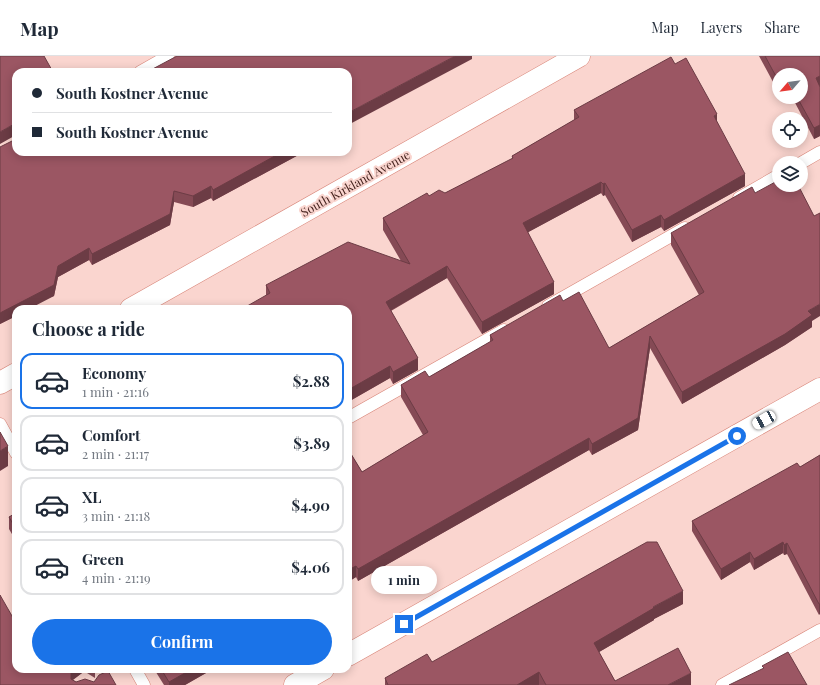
<!DOCTYPE html>
<html lang="en">
<head>
<meta charset="utf-8">
<style>
  :root { --surface:#fff; --page:#f2f2f3; --text:#1f2937; --muted:#747a83; --line:#e0e1e3; --accent:#1a73e8 }
  body { margin:0; font-family:"Playfair Display",serif; background:var(--page); color:var(--text); height:100vh; display:flex; flex-direction:column; font-size:15px; white-space:nowrap }
  * { box-sizing:border-box; margin:0 }
  p { font-size:13px; color:var(--muted) }
  .icon { flex:none; width:22px; height:22px; fill:none; stroke:currentColor; stroke-width:2; stroke-linecap:round; stroke-linejoin:round }
  .map { position:relative; flex:1; overflow:hidden }
  .panel { position:absolute; left:12px; top:249px; width:340px; height:368px; display:flex; flex-direction:column; background:var(--surface); border-radius:12px; box-shadow:0 2px 10px #0003 }
  .panel>* { flex:none }
  .guide { position:absolute; left:12px; top:12px; width:340px; height:88px; border-radius:12px; box-shadow:0 2px 10px #0003; display:grid; align-content:center; height:88px; padding:0 20px; background:var(--surface) }
  .needle { width:26px; rotate:242deg }
  .fabs { position:absolute; left:772px; top:12px; display:grid; gap:8px }
  .fabs a { display:grid; place-items:center; width:36px; height:36px; border-radius:50%; background:var(--surface); box-shadow:0 2px 10px #0003; font-size:20px }
  .end { position:absolute; width:18px; height:18px; margin:-9px; border:5px solid #1a73e8; background:#fff; box-shadow:0 0 0 2px #fff }
  .from { border-radius:50% }
  .bubble { position:absolute; height:28px; border-radius:14px; background:var(--surface); box-shadow:0 2px 10px #0003; font-size:13px; font-weight:700; line-height:28px; text-align:center }
  .car { position:absolute; width:12px; height:24px; margin:-12px -6px; border-radius:5px; box-shadow:0 0 3px 1px #0007; background:linear-gradient(#fff 24%,#345 0 40%,#fff 0 76%,#345 0 86%,#fff 0) }
  .guide b { display:flex; align-items:center; gap:14px; height:38px; font-size:15px }
  .guide b+b { border-top:1px solid var(--line) }
  .guide i { width:10px; height:10px; background:var(--text) }
  ul { padding:0; list-style:none }
  li { display:flex; align-items:center; gap:12px; height:56px; margin:0 8px 6px; padding:0 12px; border:2px solid var(--line); border-radius:12px }
  li div { flex:1 }
  li b { display:block; font-size:15px }
  li em { font-style:normal; font-weight:700 }
  li.selected { border-color:var(--accent) }
  li>.icon { width:36px; height:36px; stroke-width:1.5 }
  h2 { padding:0 20px; font-size:18px; line-height:48px }
  .primary-button { display:flex; gap:8px; margin-top:auto; padding:8px 20px }
  .primary-button a { flex:1; height:46px; border-radius:24px; background:var(--accent); color:#fff; font-size:16px; font-weight:700; line-height:46px; text-align:center }
  header { display:flex; align-items:center; gap:24px; box-sizing:border-box; height:56px; padding:0 20px; background:var(--surface); border-bottom:1px solid var(--line) }
  header strong { font-size:19px }
  nav { display:flex; gap:22px; margin-inline-start:auto; font-size:14px }
  .map>svg:first-child { display:block }
  .lines { fill:none; stroke-linecap:round; stroke-linejoin:round }
  .lane-casing { stroke:#d78376; stroke-width:13 }
  .street-casing { stroke:#d78376; stroke-width:23 }
  .secondary-casing { stroke:#d78376; stroke-width:23 }
  .lane { stroke:#fff; stroke-width:12 }
  .street { stroke:#fff; stroke-width:22 }
  .secondary { stroke:#fff; stroke-width:22 }
  .wall { fill:#854a55 }
  .shaded-wall { fill:#6c3c45 }
  .building { fill:#9b5663; stroke:#6c3c45 }
  .route { stroke:#1a73e8; stroke-width:5 }
  .labels { text-anchor:middle; dominant-baseline:central; stroke-width:4; stroke-linejoin:round; paint-order:stroke }
  .street-label { font-size:12px; fill:#401f1a; stroke:#fad5cf }
</style>
</head>
<body>
<header>
<strong>Map</strong>
<nav><a>Map</a><a>Layers</a><a>Share</a></nav>
</header>
<div class="map">
<svg width="820" height="629" viewBox="0 0 820 629">
  <rect width="100%" height="100%" fill="#fad5cf"/>
  <g class="lines">
    <defs>
      <path id="lane" d="M140,16L168,0
        M801,107L820,96
        M739,142L779,119
        M548,250L685,172
        M348,362L504,274
        M0,368L16,397
        M135,613L144,629
        M722,629L820,574"/>
      <path id="street" d="M131,253L579,0
        M0,327L16,318"/>
      <path id="secondary" d="M348,599L820,333
        M295,629L323,613"/>
    </defs>
    <!-- lane casing -->
    <use href="#lane" class="lane-casing"/>
    <!-- street casing -->
    <use href="#street" class="street-casing"/>
    <!-- secondary casing -->
    <use href="#secondary" class="secondary-casing"/>
    <!-- lane -->
    <use href="#lane" class="lane"/>
    <!-- street -->
    <use href="#street" class="street"/>
    <!-- secondary -->
    <use href="#secondary" class="secondary"/>
  </g>
  <!-- wall -->
  <path class="wall" d="M759,0H820V80L814,83L792,41L784,45L781,41H801V19H779V37Z
    M675,8L717,66L745,130L664,175L661,171L632,186L605,139L603,140L601,137L528,176L554,238L482,278L447,222L391,255L418,314L393,328L390,322L348,346V253L266,239V229L401,205L383,174V162L429,140L445,137L512,103V100L574,64V54Z
    M16,96H304L213,145L211,142L193,151L174,146L170,169L92,209L89,204L58,221L54,240L16,253V260L0,268Z
    M671,177L812,265V271L785,289L682,348L650,292L638,374L592,399L589,394L358,525L356,521L348,526V393L362,416L423,379L401,341V329L429,321L490,286V279L563,245L609,292L699,239L671,189Z
    M820,399L819,559L787,498L784,499L783,497L754,514L750,506L721,524L692,475V465L800,411Z
    M16,457V485L9,473V461Z
    M683,548L654,563V564L599,596L615,625L691,629H385V622L432,606Z
    M16,613H95V622L87,617H82L73,624L76,626H94L0,629Z
    M154,613H213L185,629H164Z"/>
  <!-- shaded-wall -->
  <path class="shaded-wall" d="M455,0H472V3L348,69V57Z
    M820,20V31L816,22Z
    M784,41H792L784,45Z
    M717,58V69L714,60Z
    M16,67V79L0,88V76Z
    M820,69V80L814,83V72Z
    M282,96H304L213,145V134Z
    M745,118V130L664,175V164Z
    M601,126V137L523,179V167Z
    M605,127V139L603,140V128Z
    M211,130V142L193,151V140Z
    M174,135V146L170,169L92,209V198Z
    M661,159V171L632,186V174Z
    M89,192V204L58,221L54,240L29,253H16V260L0,268V257L58,210Z
    M447,210V222L386,257V246Z
    M554,226V238L482,278V266Z
    M820,248V260L812,265V271L785,289L682,348V336L808,255Z
    M650,280V292L638,374L592,399V388Z
    M418,302V314L393,328V316Z
    M390,310V322L348,346V334Z
    M589,382V394L358,525V513Z
    M8,390V410L0,415V395Z
    M783,486V497L754,514V503Z
    M787,487V498L784,499V489Z
    M750,496V506L721,524V513Z
    M356,510V521L348,526V514Z
    M683,535V548L654,563V564L594,599V587L653,551Z
    M819,548H820V558L819,559Z
    M73,613H82V617L71,625V614Z
    M192,613H213L185,629H169V626Z
    M539,616V629H517Z
    M691,617V629H668Z"/>
  <!-- building -->
  <path class="building" d="M0,0H44L53,16H16V67L0,76Z
    M177,0H455L348,57V16H147Z
    M765,0H820V20L816,22L820,31V69L814,72L797,41H801V19H779V26Z
    M671,1L675,8L686,2L717,58L714,60L745,118L664,164L661,159L632,174L605,127L603,128L601,126L523,167L554,226L482,266L447,210L386,246L418,302L393,316L390,310L348,334V253H242L270,237L266,229L348,186L410,208L383,162L427,137L429,140L439,134L445,137L513,102L512,100L579,61L574,54Z
    M16,83V96H282L213,134L211,130L193,140L174,135L170,158L92,198L89,192L58,210L54,229L0,257V91Z
    M779,124V129H798L814,160L820,157V248L808,255L812,259L785,278L682,336L650,280L638,362L592,388L589,382L358,513L356,510L348,514V393L362,416L428,376L401,329L425,315L429,321L493,284L490,279L560,239L563,245L579,236L609,292L704,236L671,177L752,131L755,137Z
    M0,376L8,390L0,395Z
    M820,399V548H819L787,487L784,489L783,486L754,503L750,496L721,513L692,465L797,407L800,411Z
    M16,457V473L9,461Z
    M647,486H657L683,535L653,551L654,552L594,587L615,625L678,592L691,617L668,629H546L539,616L517,629H388L385,622L427,598L432,606Z
    M0,539L16,567V613H73L71,614V623L76,626L85,623L94,626L99,619L108,615L116,629H0Z
    M788,596L807,629H729L764,612L762,610Z
    M161,613H192L169,626Z"/>
  <g class="lines">
    <!-- route -->
    <path class="route" d="M404,568L737,380"/>
  </g>
  <g class="labels">
    <!-- street labels -->
    <g class="street-label">
      <text transform="translate(355 127) rotate(-29)">South Kirkland Avenue</text>
    </g>
  </g>
</svg>
<div class="fabs">
<a><svg class="needle" viewBox="-14 -14 28 28"><path d="M0-13l5 13h-10z" fill="#e53935"/><path d="M0 13l5-13h-10z" fill="#747a83"/></svg></a>
<a><svg class="icon" aria-label="locate" viewBox="0 0 24 24"><circle cx="12" cy="12" r="6"/><path d="M12 2v4M12 18v4M2 12h4M18 12h4"/></svg></a>
<a><svg class="icon" aria-label="layers" viewBox="0 0 24 24"><path d="M12 4l9 5-9 5-9-5zM3 14l9 5 9-5"/></svg></a>
</div>
<i class="end from" style="left:737px;top:380px"></i>
<i class="end" style="left:404px;top:568px"></i>
<div class="bubble" style="left:371px;top:510px;width:66px">1 min</div>
<i class="car" style="left:764px;top:364px;rotate:241deg"></i>
<div class="guide">
<b><i class="from"></i>South Kostner Avenue</b>
<b><i></i>South Kostner Avenue</b>
</div>
<section class="panel">
<h2>Choose a ride</h2>
<ul>
<li class="selected"><svg class="icon" aria-label="car" viewBox="0 0 24 24"><path d="M5 17H2v-5l4-1 3-4h7l3 4 3 1v5h-3M9 17h6M6 11h13"/><circle cx="7" cy="17" r="2"/><circle cx="17" cy="17" r="2"/></svg><div><b>Economy</b><p>1 min · 21:16</p></div><em>$2.88</em></li>
<li><svg class="icon" aria-label="car" viewBox="0 0 24 24"><path d="M5 17H2v-5l4-1 3-4h7l3 4 3 1v5h-3M9 17h6M6 11h13"/><circle cx="7" cy="17" r="2"/><circle cx="17" cy="17" r="2"/></svg><div><b>Comfort</b><p>2 min · 21:17</p></div><em>$3.89</em></li>
<li><svg class="icon" aria-label="car" viewBox="0 0 24 24"><path d="M5 17H2v-5l4-1 3-4h7l3 4 3 1v5h-3M9 17h6M6 11h13"/><circle cx="7" cy="17" r="2"/><circle cx="17" cy="17" r="2"/></svg><div><b>XL</b><p>3 min · 21:18</p></div><em>$4.90</em></li>
<li><svg class="icon" aria-label="car" viewBox="0 0 24 24"><path d="M5 17H2v-5l4-1 3-4h7l3 4 3 1v5h-3M9 17h6M6 11h13"/><circle cx="7" cy="17" r="2"/><circle cx="17" cy="17" r="2"/></svg><div><b>Green</b><p>4 min · 21:19</p></div><em>$4.06</em></li>
</ul>
<div class="primary-button"><a>Confirm</a></div>
</section>
</div>
</body>
</html>
